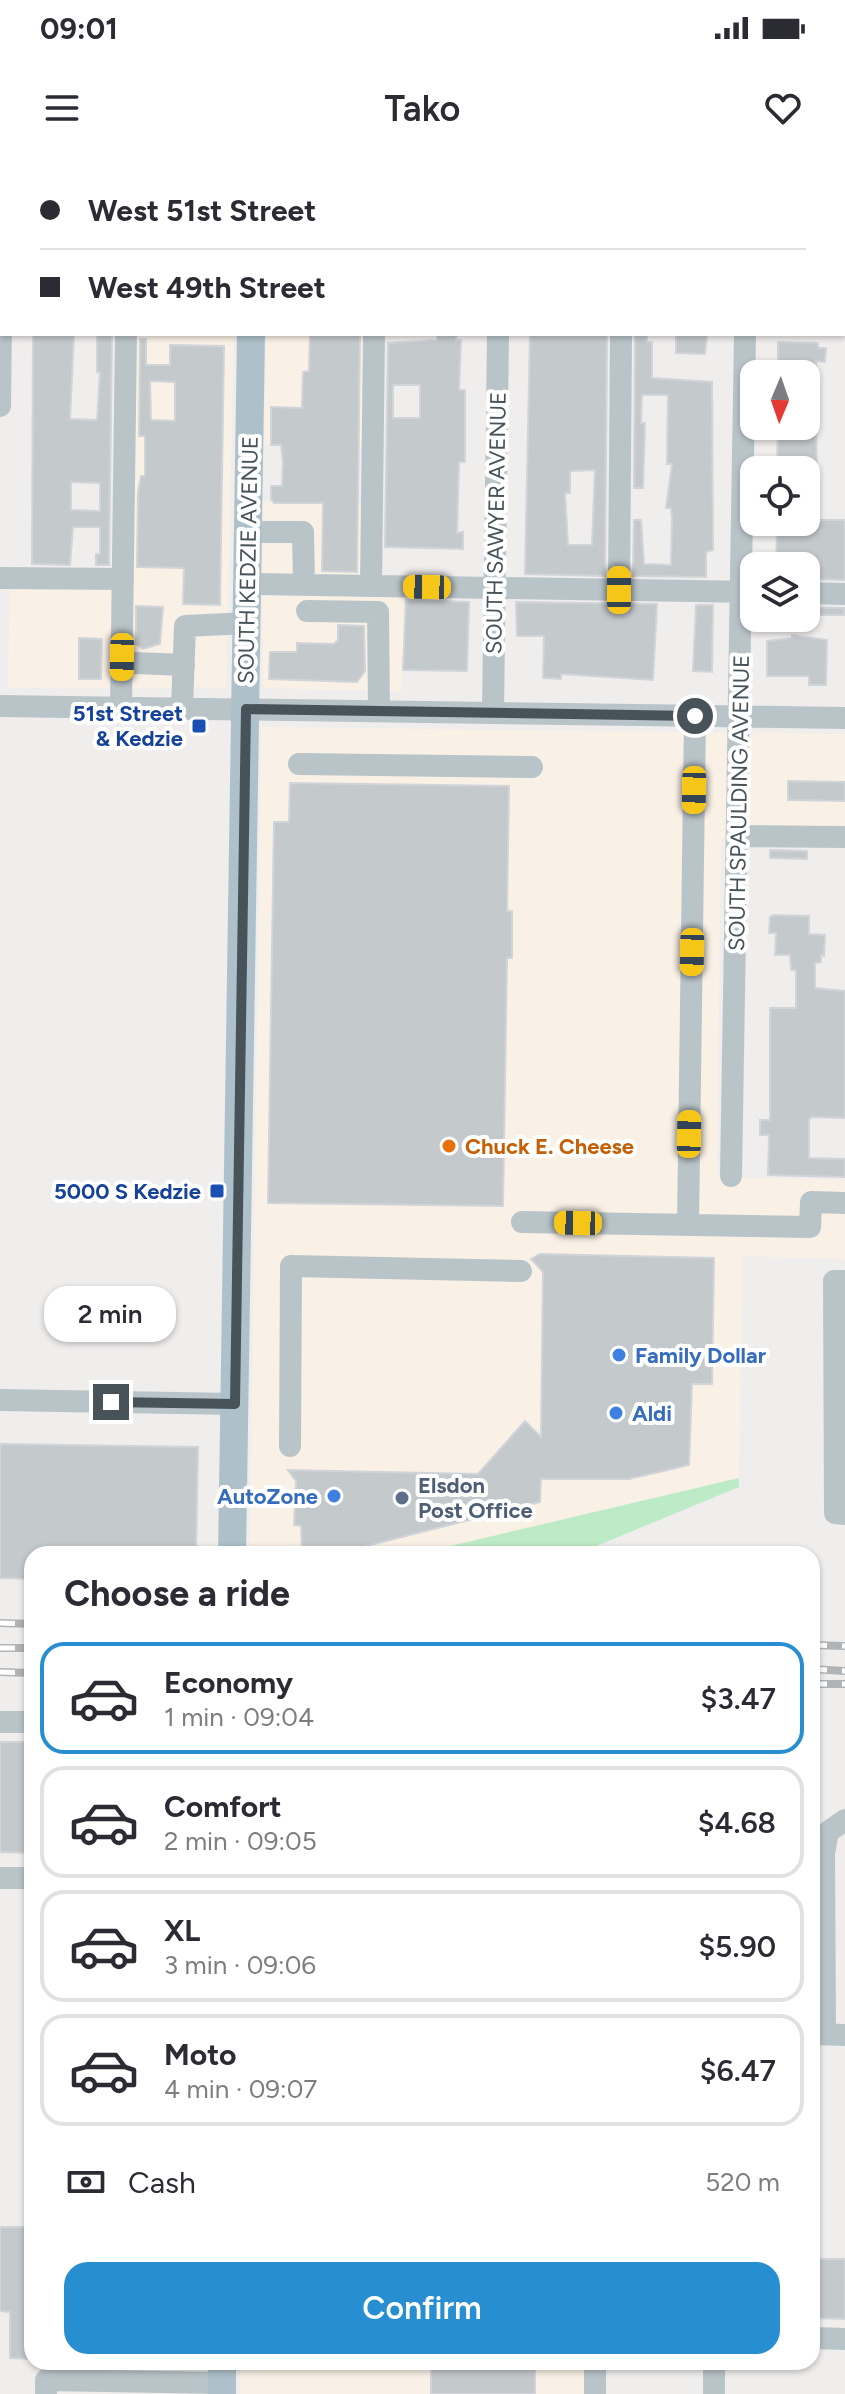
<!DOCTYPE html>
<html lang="en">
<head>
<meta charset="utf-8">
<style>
  :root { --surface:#fff; --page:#f7f7f7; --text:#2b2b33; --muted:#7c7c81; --line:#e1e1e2; --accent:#268ed1 }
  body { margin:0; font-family:Figtree,sans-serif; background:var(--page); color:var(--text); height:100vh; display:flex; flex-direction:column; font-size:30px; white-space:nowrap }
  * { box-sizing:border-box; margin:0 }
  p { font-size:26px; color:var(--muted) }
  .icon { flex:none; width:44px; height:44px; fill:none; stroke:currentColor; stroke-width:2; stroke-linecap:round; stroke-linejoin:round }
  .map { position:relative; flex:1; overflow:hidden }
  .drawer { position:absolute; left:24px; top:1386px; width:796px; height:824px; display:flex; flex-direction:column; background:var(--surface); border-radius:24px; box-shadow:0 2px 6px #0004 }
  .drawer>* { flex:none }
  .banner { position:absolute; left:0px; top:0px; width:846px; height:176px; box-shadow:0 2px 6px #0004; display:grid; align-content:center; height:176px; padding:0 40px; background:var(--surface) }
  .needle { width:52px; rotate:182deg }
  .fabs { position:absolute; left:740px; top:200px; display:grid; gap:16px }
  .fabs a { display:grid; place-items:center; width:80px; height:80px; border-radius:16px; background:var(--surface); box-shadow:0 2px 6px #0004; font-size:40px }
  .end { position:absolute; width:36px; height:36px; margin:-18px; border:10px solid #475359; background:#fff; box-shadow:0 0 0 4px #fff }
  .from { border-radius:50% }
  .bubble { position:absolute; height:56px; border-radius:24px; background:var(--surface); box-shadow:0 2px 6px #0004; font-size:26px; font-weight:600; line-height:56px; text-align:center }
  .car { position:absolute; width:24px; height:48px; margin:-24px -12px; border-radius:10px; box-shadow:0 0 6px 2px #0007; background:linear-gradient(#f5c518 24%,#345 0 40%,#f5c518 0 76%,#345 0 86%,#f5c518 0) }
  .banner b { display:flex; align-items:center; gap:28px; height:76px; font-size:30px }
  .banner b+b { border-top:2px solid var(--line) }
  .banner i { width:20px; height:20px; background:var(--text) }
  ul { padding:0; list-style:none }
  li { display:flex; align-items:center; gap:24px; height:112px; margin:0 16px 12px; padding:0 24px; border:4px solid var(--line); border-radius:24px }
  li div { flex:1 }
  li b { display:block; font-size:30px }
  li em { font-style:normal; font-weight:600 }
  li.current { border-color:var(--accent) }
  li>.icon { width:72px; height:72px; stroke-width:1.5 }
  h2 { padding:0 40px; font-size:36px; line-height:96px }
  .pay { display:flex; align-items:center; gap:20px; height:88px; padding:0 40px; font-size:30px }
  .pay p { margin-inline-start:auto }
  .primary-button { display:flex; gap:16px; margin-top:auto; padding:16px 40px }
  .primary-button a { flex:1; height:92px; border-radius:24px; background:var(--accent); color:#fff; font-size:32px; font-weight:600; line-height:92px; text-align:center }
  .status { display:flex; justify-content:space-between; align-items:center; height:56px; padding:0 40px; background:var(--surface); direction:ltr }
  .status svg { height:22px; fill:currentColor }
  header { display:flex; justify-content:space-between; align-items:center; height:104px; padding:0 40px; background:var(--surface); font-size:36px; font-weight:600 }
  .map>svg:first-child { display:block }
  .commercial { fill:#faf1e6 }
  .education { fill:#e0dedf }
  .green { fill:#beebc7 }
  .building { fill:#c4c9cc; stroke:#d1d4d8; stroke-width:2; fill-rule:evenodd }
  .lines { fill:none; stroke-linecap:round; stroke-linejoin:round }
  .minor { stroke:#b9c4c9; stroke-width:22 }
  .major { stroke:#aec1ca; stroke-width:28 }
  .rail-casing { stroke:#b0b4b7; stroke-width:8 }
  .rail { stroke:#fff; stroke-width:5; stroke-dasharray:15; stroke-linecap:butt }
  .route { stroke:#475359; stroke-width:10 }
  .transit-dot { fill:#1a4fb4; stroke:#fff; stroke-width:3 }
  .food-dot { fill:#e8710a; stroke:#fff; stroke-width:3 }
  .shop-dot { fill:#3f7fe0; stroke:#fff; stroke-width:3 }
  .service-dot { fill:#5c6f8a; stroke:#fff; stroke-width:3 }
  .labels { text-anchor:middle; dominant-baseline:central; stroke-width:8; stroke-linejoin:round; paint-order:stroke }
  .street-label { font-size:22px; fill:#475359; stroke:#fff }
  .transit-label { font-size:22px; font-weight:bold; fill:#164399; stroke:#fff; text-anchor:end }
  .food-label { font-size:22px; font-weight:bold; fill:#c56008; stroke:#fff; text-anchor:start }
  .shop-label { font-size:22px; font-weight:bold; fill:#366cbe; stroke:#fff; text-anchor:start }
  .service-label { font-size:22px; font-weight:bold; fill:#4e5e75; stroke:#fff; text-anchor:start }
</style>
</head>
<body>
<div class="status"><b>09:01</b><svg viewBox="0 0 49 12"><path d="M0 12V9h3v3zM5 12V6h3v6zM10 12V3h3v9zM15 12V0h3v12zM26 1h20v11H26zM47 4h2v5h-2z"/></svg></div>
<header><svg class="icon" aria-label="menu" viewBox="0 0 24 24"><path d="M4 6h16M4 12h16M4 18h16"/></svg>Tako<svg class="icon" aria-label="heart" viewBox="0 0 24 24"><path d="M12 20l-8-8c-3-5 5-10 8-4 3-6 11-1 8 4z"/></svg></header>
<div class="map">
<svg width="845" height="2234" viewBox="0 0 845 2234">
  <rect width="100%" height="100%" fill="#f0eded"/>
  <!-- commercial -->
  <path class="commercial" d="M126,174H234L226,528H8L10,418L122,419Z
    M266,174H374L373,287L264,285Z
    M262,342L372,344L371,426L404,427L402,531L263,528Z
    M261,567L845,574V678H721L717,1017L845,1020V1099L742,1096L739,1318L416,1394H250Z
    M240,2202H603V2234H240Z"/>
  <!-- education -->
  <path class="education" d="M509,0H738L509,2Z"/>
  <!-- green -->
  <path class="green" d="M739,1318V1327L577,1394H416Z"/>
  <!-- building -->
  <path class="building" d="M33,174H74L70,259L97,260L100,213L97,212V174H112L109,405H96V394H100V367H73L70,405L32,404ZM71,322L100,323V351L71,350Z
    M310,174H360L357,412L322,411L323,343H274L271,339V326H282L283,302L281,285H271V247L302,248L303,212L309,211Z
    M437,174H457L456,180H461L459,230H465V302H459L457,373L463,372V389L385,387L388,183L437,180ZM393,225H420V258H393Z
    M530,174H607L605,416L525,414ZM595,310L592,385H568L565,333H570V311Z
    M635,174H647V182H652V218L712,222L713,390L706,392V417L633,416L634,360H641L644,404L671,405L672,359L671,348H666L672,304H667L668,235H642L641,263H645L643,328H634Z
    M676,174H707L705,194L676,193Z
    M140,179H146V205H170V185L224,186L220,445L183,444L184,408L137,407L138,332L141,316H145V276H139ZM150,221L175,222V261L151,260Z
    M778,182L818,183V188H826L825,202L816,201V214H778Z
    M778,266H816L817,310H777Z
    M806,360H845V420L806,419V406H776L777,369H806Z
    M406,440L469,442L467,511L403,510Z
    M516,442L657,444L653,520L561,514V519L543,518L544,476H517Z
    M696,445H713L712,512L693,511Z
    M136,446L163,447L160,484L143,489L136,484Z
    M806,447L844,448V455H806Z
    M338,465L364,466L365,511L357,522L269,519L270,492H297V483L334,484L338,480Z
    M792,475L827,480L826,525H809V516H767V481L792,478Z
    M79,478L102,479L101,519H79Z
    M788,621L845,622V641L788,640Z
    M290,623L509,626L507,751H512V798H507L503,1046L268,1043L274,662H289Z
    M770,690L807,691V699L770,698Z
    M773,755L809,756V774L825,775L824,796L821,795V802L815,803V828L845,831V958L811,957L809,960V998L845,999V1017L768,1015L769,975H760V960H770V848H796V810H791L790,795H775L776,773H769L770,757Z
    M540,1094L714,1098L712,1224H692L689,1305L629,1319H541L540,1342L335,1394H302L301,1366L294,1365L296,1321L288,1310L478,1314L525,1261L541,1277L543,1112L531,1099Z
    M0,1284L198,1287L196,1394H32V1419L0,1418Z
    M0,1582H32V1693L0,1692Z
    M0,2067H32V2199L10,2198V2152L0,2151Z
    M812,2099H845V2159L812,2158Z
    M431,2202H535V2234H431Z"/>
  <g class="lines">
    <!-- minor -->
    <path class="minor" d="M3,2V0
      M128,2V0
      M376,2V0
      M500,2V0
      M630,2V0
      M748,2V0
      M0,50H2
      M844,63H845
      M0,246L2,73
      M249,372H303L304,425
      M0,418L123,419
      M248,424L754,432
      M371,426L374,174
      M619,430L621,174
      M806,433L845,434
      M307,451L378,452L379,551
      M135,503L184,505
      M0,546L845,558
      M121,548L126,174
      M182,548L185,466L248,463
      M493,553L498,174
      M299,604L532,607
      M738,676L845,677
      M731,1016L745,174
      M522,1062L810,1067L811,1042L845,1043
      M688,1065L695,556
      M845,1121H834L835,1353L845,1354
      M0,1240L235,1244
      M290,1286L291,1106L521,1111
      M0,1562H32
      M0,1718H32
      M812,1874L845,1875
      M825,1874L824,1693L828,1672L845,1660
      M812,2178L845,2179
      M46,2234V2220L222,2223
      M595,2234V2202
      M714,2234V2202"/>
    <!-- major -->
    <path class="major" d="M253,2V0
      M232,1394L251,174
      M222,2234V2202"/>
    <defs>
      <path id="rail" d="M0,1463L32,1464
        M812,1485L845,1486
        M0,1488H32
        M812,1509L845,1511
        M0,1512L32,1513
        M812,1524H845"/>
    </defs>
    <!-- rail casing -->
    <use href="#rail" class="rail-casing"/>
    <!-- rail -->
    <use href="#rail" class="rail"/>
  </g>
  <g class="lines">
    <!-- route -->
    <path class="route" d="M111,1242L235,1244L246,549L695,556"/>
  </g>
  <!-- markers -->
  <g class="transit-dot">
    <rect x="191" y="558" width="16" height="16" rx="4"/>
    <rect x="209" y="1023" width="16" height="16" rx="4"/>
  </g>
  <circle class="food-dot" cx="449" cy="986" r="8"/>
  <g class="shop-dot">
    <circle cx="619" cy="1195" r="8"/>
    <circle cx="616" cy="1253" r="8"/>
    <circle cx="334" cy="1336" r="8"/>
  </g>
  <circle class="service-dot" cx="402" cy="1338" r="8"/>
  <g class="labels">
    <!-- street labels -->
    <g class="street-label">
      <text transform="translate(496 363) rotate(-89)">SOUTH SAWYER AVENUE</text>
      <text transform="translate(248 400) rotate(-89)">SOUTH KEDZIE AVENUE</text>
      <text transform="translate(739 643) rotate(-89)">SOUTH SPAULDING AVENUE</text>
    </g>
    <!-- transit labels -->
    <g class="transit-label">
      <text x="183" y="553">51st Street<tspan x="183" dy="25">&amp; Kedzie</tspan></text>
      <text x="201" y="1031">5000 S Kedzie</text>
    </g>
    <!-- food labels -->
    <g class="food-label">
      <text x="465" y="986">Chuck E. Cheese</text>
    </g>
    <!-- shop labels -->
    <g class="shop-label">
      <text x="635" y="1195">Family Dollar</text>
      <text x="632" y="1253">Aldi</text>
      <text x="318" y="1336" text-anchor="end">AutoZone</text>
    </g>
    <!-- service labels -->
    <g class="service-label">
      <text x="418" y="1325">Elsdon<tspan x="418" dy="25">Post Office</tspan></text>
    </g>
  </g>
</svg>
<div class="fabs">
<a><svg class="needle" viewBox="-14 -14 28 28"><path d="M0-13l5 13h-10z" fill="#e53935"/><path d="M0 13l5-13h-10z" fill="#7c7c81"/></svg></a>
<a><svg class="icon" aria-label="locate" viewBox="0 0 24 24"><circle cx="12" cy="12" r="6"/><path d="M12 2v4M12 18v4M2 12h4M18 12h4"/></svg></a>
<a><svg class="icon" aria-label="layers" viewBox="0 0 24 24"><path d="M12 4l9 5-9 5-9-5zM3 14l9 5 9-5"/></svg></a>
</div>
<i class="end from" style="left:695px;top:556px"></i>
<i class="end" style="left:111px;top:1242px"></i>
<div class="bubble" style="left:44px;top:1126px;width:132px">2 min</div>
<i class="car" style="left:427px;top:427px;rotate:271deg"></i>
<i class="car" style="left:619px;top:430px;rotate:0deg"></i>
<i class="car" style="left:122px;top:497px;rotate:181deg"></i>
<i class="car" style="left:694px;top:630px;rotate:181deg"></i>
<i class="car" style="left:692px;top:792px;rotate:181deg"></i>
<i class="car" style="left:689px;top:974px;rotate:1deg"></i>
<i class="car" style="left:578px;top:1063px;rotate:271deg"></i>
<div class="banner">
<b><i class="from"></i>West 51st Street</b>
<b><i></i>West 49th Street</b>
</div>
<section class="drawer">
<h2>Choose a ride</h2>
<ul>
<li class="current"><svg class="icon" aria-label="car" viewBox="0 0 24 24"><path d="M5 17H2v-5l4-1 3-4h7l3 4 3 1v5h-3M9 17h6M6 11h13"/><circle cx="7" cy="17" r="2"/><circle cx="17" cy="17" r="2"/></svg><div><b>Economy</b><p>1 min · 09:04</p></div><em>$3.47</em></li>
<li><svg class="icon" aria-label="car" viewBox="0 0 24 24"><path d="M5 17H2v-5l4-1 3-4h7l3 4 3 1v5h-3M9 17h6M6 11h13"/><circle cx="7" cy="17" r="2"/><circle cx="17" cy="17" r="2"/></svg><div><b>Comfort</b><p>2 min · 09:05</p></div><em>$4.68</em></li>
<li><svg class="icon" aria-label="car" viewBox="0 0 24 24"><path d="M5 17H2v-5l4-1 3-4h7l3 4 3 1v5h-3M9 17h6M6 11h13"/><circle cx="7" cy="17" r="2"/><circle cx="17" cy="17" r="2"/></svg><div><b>XL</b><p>3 min · 09:06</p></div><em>$5.90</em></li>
<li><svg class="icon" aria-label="car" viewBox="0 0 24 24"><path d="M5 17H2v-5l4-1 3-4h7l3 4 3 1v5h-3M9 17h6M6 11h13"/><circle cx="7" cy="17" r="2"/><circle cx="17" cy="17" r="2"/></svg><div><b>Moto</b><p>4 min · 09:07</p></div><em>$6.47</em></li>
</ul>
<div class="pay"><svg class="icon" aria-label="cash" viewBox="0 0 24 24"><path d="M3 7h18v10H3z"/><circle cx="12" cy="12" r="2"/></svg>Cash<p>520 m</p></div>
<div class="primary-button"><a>Confirm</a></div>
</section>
</div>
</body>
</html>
